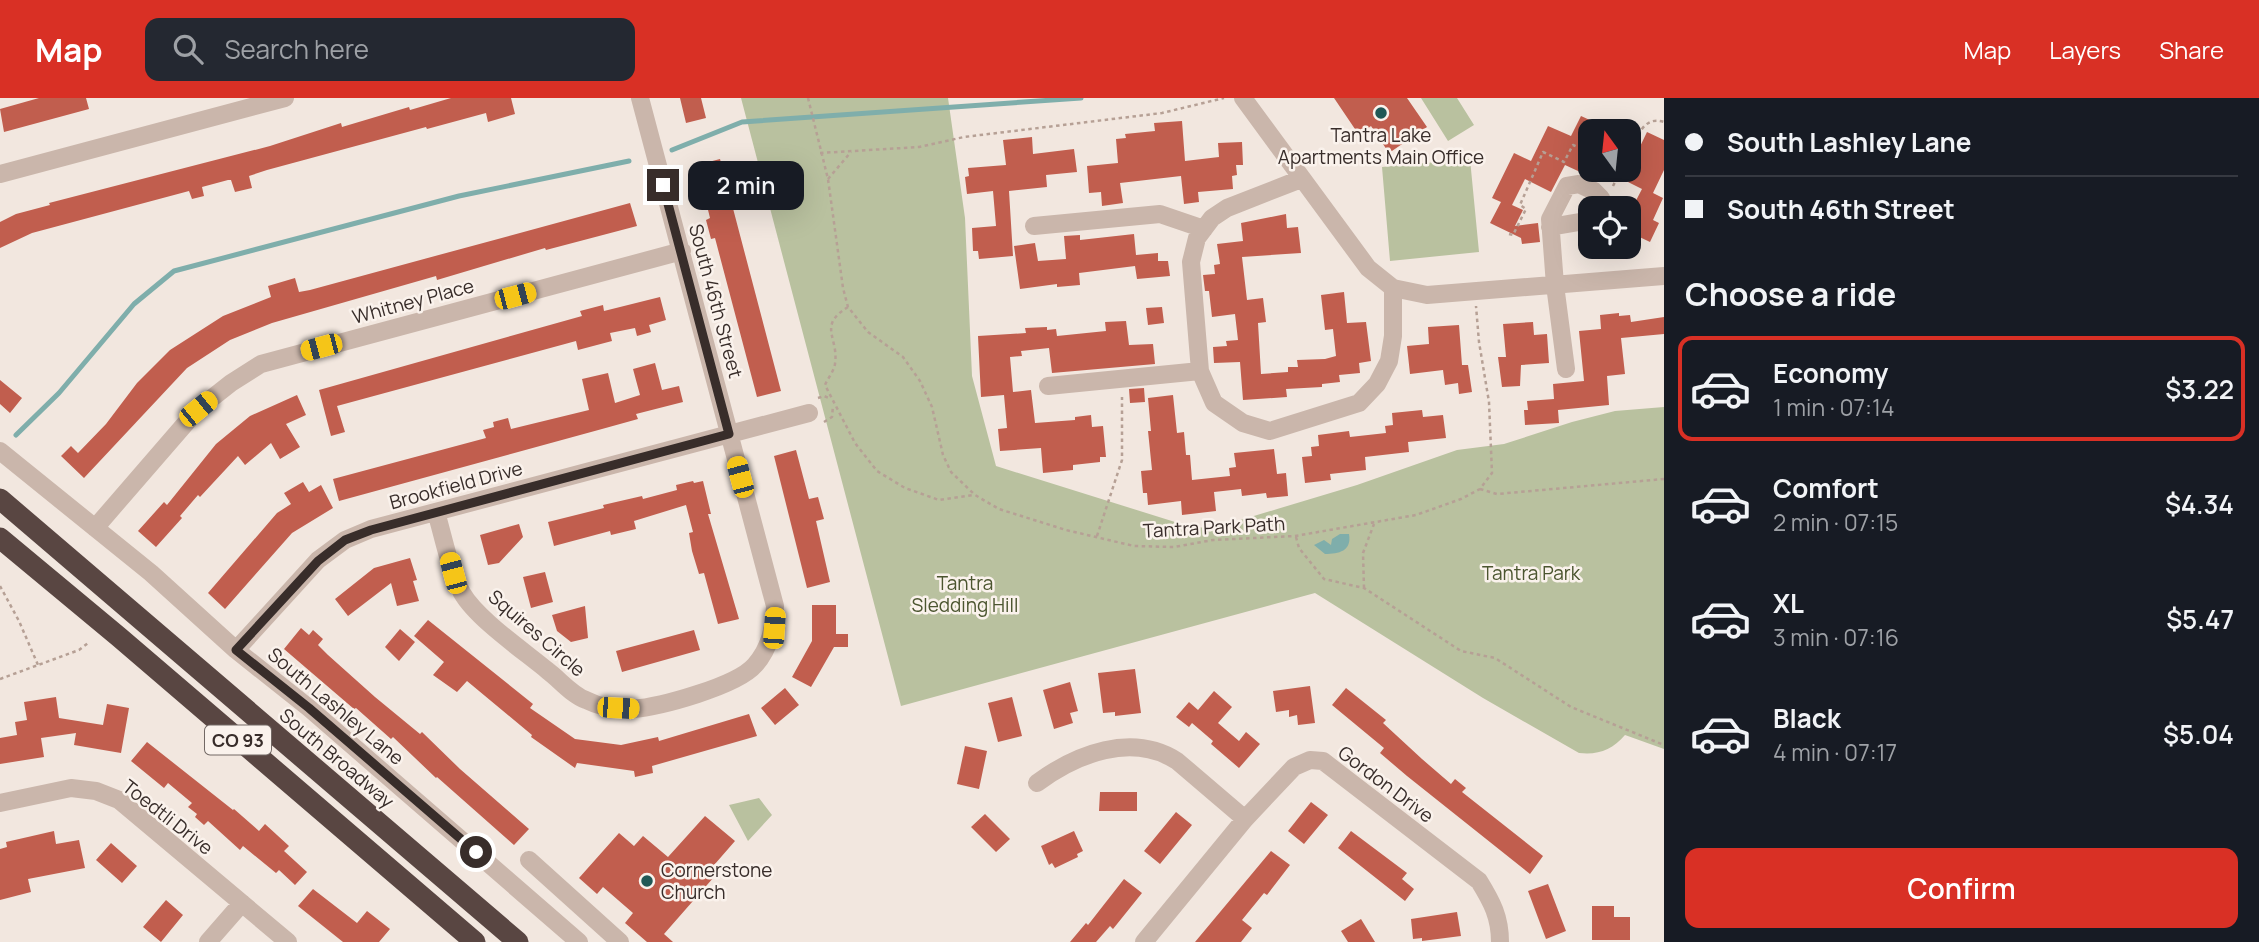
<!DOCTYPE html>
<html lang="en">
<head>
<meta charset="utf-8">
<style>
  :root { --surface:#171b24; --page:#242831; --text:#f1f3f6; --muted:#9ea1a6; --line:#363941; --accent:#d93025 }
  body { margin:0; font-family:Manrope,sans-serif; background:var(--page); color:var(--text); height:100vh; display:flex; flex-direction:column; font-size:26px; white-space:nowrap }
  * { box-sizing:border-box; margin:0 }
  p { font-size:23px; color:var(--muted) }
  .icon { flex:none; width:38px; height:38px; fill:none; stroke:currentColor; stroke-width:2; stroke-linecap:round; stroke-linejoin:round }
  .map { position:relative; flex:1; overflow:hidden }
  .panel { display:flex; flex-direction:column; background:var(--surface); width:595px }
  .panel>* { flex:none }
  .banner { display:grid; align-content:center; height:154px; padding:0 21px; background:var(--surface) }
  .needle { width:46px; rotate:345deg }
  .fabs { position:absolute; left:1578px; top:21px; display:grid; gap:14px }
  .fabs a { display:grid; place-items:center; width:63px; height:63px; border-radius:14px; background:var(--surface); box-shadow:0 7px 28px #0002; font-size:35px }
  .end { position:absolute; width:32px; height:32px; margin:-16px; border:9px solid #382d2a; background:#fff; box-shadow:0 0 0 4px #fff }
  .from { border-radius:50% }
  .bubble { position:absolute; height:49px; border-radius:14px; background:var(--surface); box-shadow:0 7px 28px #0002; font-size:23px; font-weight:600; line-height:49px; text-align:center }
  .car { position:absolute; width:21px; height:42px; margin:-21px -10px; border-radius:9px; box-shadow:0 0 5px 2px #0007; background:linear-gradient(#f5c518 24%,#345 0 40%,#f5c518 0 76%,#345 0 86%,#f5c518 0) }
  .banner b { display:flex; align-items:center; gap:24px; height:66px; font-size:26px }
  .banner b+b { border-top:2px solid var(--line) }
  .banner i { width:18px; height:18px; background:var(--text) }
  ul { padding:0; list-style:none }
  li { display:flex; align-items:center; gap:21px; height:105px; margin:0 14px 10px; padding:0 7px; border:4px solid transparent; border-radius:14px }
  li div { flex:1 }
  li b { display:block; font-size:26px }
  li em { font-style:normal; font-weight:600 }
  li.on { border-color:var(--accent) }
  li>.icon { width:63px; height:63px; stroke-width:1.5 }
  h2 { padding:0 21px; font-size:32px; line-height:84px }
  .cta { display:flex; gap:14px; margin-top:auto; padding:14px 21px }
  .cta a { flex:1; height:80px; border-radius:14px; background:var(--accent); color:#fff; font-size:28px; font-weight:600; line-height:80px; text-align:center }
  header { display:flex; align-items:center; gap:42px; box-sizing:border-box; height:98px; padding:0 35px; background:var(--accent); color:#fff }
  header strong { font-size:33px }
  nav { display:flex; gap:38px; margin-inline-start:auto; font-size:24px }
  .search { width:490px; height:63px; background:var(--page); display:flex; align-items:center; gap:18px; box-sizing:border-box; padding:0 24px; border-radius:14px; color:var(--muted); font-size:26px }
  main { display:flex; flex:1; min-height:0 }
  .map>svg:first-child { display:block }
  .green { fill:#b9c19f }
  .water { fill:#7faeab }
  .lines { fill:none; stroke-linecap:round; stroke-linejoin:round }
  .stream { stroke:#7faeab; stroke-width:5 }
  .building { fill:#c15e4e }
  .path { stroke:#b6a095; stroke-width:2.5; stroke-dasharray:3.5 3.5; stroke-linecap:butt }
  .minor { stroke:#cab6ab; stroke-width:18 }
  .highway { stroke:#594642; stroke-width:21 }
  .route { stroke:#382d2a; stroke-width:9 }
  .poi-dot { fill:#215856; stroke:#faf2ec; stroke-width:2.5 }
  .labels { text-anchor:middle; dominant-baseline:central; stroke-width:5; stroke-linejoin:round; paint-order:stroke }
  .shield { fill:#faf2ec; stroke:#726864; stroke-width:2 }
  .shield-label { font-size:18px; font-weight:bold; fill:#382d2a }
  .poi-label { font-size:19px; fill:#382d2a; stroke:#faf2ec }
  .street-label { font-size:19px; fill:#382d2a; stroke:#faf2ec }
  .park-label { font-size:19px; fill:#4b552f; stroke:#faf2ec }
</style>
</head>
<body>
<header>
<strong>Map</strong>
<div class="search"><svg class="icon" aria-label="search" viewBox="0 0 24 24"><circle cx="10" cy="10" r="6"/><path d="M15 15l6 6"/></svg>Search here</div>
<nav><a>Map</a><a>Layers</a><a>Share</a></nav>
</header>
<main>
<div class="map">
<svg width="1664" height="844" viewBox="0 0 1664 844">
  <rect width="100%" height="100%" fill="#f2e7df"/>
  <!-- green -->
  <path class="green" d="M741,0H948L965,120L972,278L996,368L1191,429L1214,430L1357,387L1457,352L1504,346L1572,324L1615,313L1664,309V651L1625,637C1612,652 1599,657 1579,655L1483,600L1315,495L901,608Z
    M1421,0H1457L1474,27L1448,43Z
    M1470,61L1479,154L1390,163L1382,69Z
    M759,700L772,717L748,743L729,707Z"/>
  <!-- water -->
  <path class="water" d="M1340,436H1349C1352,453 1339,456 1325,456L1314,447L1324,442L1331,447L1332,441Z"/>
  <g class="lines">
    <!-- stream -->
    <path class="stream" d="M672,52L742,24L1081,0
      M16,337L59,295L134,206L174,173L459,98L629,63"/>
  </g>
  <!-- building -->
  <path class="building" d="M39,0H86L89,11L4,34L0,11Z
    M451,0H511L515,16L488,24L486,15L427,31L426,29L267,72L249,78L252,90L235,94L231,82H228L202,89L204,98L192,101L189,93L32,135L0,150V124L16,116L50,107L49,105L270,48L341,25L342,29L409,9L410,12Z
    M680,0H701L706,20L686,25Z
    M1334,0H1407L1427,29L1389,55L1371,28L1359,37Z
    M1581,18L1614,33H1591V79L1565,67L1551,94L1525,81L1512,107L1523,112L1515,128L1538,125L1540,144L1522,146L1521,140L1490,125L1501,104L1492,100L1514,55L1531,63L1548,28L1571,38Z
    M1182,23L1185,63L1219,59L1218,45L1242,44L1243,67H1236L1237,77L1232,78L1233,91L1198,94L1199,104L1184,106L1181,78L1120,85L1123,105L1102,108L1101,94L1089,95L1087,68L1118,65L1116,41L1126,40L1125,36L1155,33L1154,25Z
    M1647,34L1664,42V72L1653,95L1663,100L1653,122L1659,125L1650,144L1629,134V116L1642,91L1628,84L1639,63L1634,61Z
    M1032,39L1033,56L1074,51L1077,74L1046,77L1047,89L1009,93L1013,158L979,161L978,153H973L972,130L996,128L993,93L967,96L965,79L969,78L968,70L1006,67L1003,42Z
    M720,61L781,293L757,299L715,140L711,141L706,122L710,120L697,67Z
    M630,105L637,128L546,152L545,150L437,182L436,178L272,225L230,242L187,270L84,380L61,358L71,348L78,355L106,326L137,285L170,252L223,218L271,199L268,188L295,180L299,194L310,192Z
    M1286,116L1287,130L1298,129L1301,155L1242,159L1247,202L1263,200L1266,224L1258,225L1261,276L1288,274V269H1298L1297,262L1325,261L1336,258L1333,231L1325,232L1321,197L1344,194L1347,225L1366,224L1371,263L1359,265L1360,275L1339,277L1340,284L1322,286V289L1286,291L1287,299L1243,302L1240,264L1214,265L1213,249L1227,248L1226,243L1238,242L1235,216L1212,219L1209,193H1205L1203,177L1215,176L1214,167L1220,166L1217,146L1243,143L1241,125Z
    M1134,136L1136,157L1158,155V163H1168L1170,178L1137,181L1135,168L1079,175L1080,187L1057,189V186L1020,191L1014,148L1035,145L1038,163L1066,161L1064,138L1080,137V142Z
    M660,199L666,222L649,227L651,234L637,238L635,230L610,235L612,243L578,252L576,243L337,308L345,334L331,338L319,292L582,218L580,213L603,207L604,213Z
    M1162,209L1164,225L1148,227L1146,210Z
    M1619,215V218L1630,217L1631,224L1664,219V236L1621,240L1625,276L1607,278L1609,307L1558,312L1559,325L1525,327L1524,312H1528L1527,303L1554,301L1553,286L1584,283L1579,233L1601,231L1600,217Z
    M1126,223L1129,247L1153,246L1155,266L1052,275L1049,250L1021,253L1022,258L1010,259L1013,294L1031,292L1035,325L1075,322V319L1091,317L1092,329L1103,328L1106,359H1100V364L1073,367V372L1043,375L1041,350L1000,353L998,331L1007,330L1004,297L981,299L978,238L1026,235L1025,230L1047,229V232L1056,231L1057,238L1106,233L1105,224Z
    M1533,224L1534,237L1547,236L1549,265L1521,267L1520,288L1502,289L1498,259H1506L1503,226Z
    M1459,227L1462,267H1468L1472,294L1459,296L1458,285L1445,287L1443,272L1410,276L1407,248L1429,246L1428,229Z
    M655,265L662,292L679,288L683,304L636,316L638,321L602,331L339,403L333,381L486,340L483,332L494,329L493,324L508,320L511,331L589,312L582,281L608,275L615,305L640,297L633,271Z
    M0,282L22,300L10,315L0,306Z
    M1144,290L1145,304L1130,305L1129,291Z
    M297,297L306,317L286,326L300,349L280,361L271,345L245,367L238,358L200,399L198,397L180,418L182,420L156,449L138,433L164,404L167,407L216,346L250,318Z
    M1173,297L1177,335L1184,334L1186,357H1190L1192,382L1230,378L1229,370L1236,369L1234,355L1274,351L1277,376L1286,375L1288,398L1267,400L1266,395L1242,398L1241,391L1214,394L1216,413L1182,417L1181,403L1148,407L1147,395H1143L1141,373L1152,372L1148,333H1151L1148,300Z
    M1422,312L1423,319L1443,317L1446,340L1408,344L1409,354L1365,359L1366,372L1330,376L1331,382L1305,385L1302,359L1312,358L1311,349L1319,348L1318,337L1349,333L1350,339L1386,335L1385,328L1393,327L1392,315Z
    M796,352L809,401L818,399L824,421L816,423L830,484L807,490L774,358Z
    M693,383L694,385L703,383L711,416H708L739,521L718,526L704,475L699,476L692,453L689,435L693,434L686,407L634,423L636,431L611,437L610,433L554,448L548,424L604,410L603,407L642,398L643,401L677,392L676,387Z
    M303,384L309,394L321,387L333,410L292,435L225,511L208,495L277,415L291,406L284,395Z
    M519,426L523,439L499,465L488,467L480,437Z
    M410,460L417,482L413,483L419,503L397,508L391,485L348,518L335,501L374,470Z
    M545,474L553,504L531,510L523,479Z
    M812,507H836V536H848V549H834L811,589L792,579L812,543Z
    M585,508L588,540L571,544L557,533L552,517Z
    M428,522L533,606L530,610L575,641L621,647L658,639L659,643L749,616L757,638L652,668L653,675L635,679L634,673L577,665L575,670L531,639L532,637L467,583L457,594L433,577L444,564L414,538Z
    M301,530L309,537L313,532L323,541L318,547L328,557L375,599L420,636L422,634L460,671L529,731L514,747L437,679L436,680L393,639L391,641L356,610L354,611L284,551Z
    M400,531L415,544L399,563L385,549Z
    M694,532L700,552L622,574L616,553Z
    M1135,571L1141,615L1115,618V614L1103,615L1098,575Z
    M1070,584L1078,613L1070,615L1073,625L1054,631L1043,592Z
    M1310,588L1315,625L1298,627L1297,617L1289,619V612L1276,614L1273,593Z
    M785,590L799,607L775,627L761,610Z
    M1346,590L1386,622L1383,625L1422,661L1451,686L1455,681L1466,690L1462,694L1543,758L1530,776L1407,678L1380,655L1384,650L1332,607Z
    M1214,593L1232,609L1218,625L1239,643L1246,634L1260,646L1239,670L1211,646L1213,643L1192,625L1189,629L1176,619L1189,604L1198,612Z
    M56,599L59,620L103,627L107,606L129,610L121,655L74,647L76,635L41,640L44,659L0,666V640L17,637L15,624L27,622L24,604Z
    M1012,599L1022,638L998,644L988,605Z
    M147,644L233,712L234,711L259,733L265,726L289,748L284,753L307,774L295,787L279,772L276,775L243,748L240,752L208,723L204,727L195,719L197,716L188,709L192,705L168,685L164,690L131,663Z
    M965,648L987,653L979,691L957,686Z
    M1100,694H1137V713H1099Z
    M1311,704L1328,717L1304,746L1288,733Z
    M1176,714L1192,727L1160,766L1144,753Z
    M985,716L1010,741L996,754L971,729Z
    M705,718L735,743L708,774L714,779L664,836L673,844H647L625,825L633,815L603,789L597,796L579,780L619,735L634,748L643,738L668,759Z
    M54,733L56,746L79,742L85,770L28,781L31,794L0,802V751L7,749L6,744Z
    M1074,733L1083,753L1077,756L1078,759L1055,770L1052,765L1049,767L1041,748Z
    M1351,733L1407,775L1402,781L1414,791L1405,803L1338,750Z
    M111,745L137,768L122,785L96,762Z
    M1271,753L1290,767L1267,797L1264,795L1242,822L1252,830L1241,844H1195Z
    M1124,781L1142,795L1113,831L1110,828L1096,844H1070L1086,825L1088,827Z
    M1548,786L1566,833L1546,841L1528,793Z
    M313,791L357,825L367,813L390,831L379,844H343L298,808Z
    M166,802L183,817L161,844L143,829Z
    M1592,808H1614V819H1630V842H1592Z
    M1457,814L1461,838L1422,843V840L1413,841L1411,821Z
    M1361,821L1375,844H1348L1341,833Z"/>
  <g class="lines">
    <!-- path -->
    <path class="path" d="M808,0L828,81L843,190L848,209L868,234L903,259L920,283L932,309L943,357L951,374L975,397L999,411L1066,432L1134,448L1174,449L1213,442L1295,438L1416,417L1461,401L1480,391L1492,375L1489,304L1479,244L1476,208
      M820,55L919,49L964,39L1162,15L1224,0
      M1629,56C1637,40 1643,17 1664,24
      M828,81L851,54
      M1613,88L1621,72
      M1509,136L1513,137L1526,111L1520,107L1543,54L1564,64L1573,47L1591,55
      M848,209C817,228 839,239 835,266C834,273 828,280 825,287L855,345L877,373L905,390L939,402L973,397
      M818,300L824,298L831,301
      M824,324L832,319L833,308
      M1480,391L1497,396L1664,381
      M1097,438L1122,362V299
      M1296,439L1299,450L1324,481L1364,490L1461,553L1495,560L1571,609L1664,647
      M0,488L19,523L38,567
      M1364,490L1363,455L1374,426
      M0,581L79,552L88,545"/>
    <!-- minor -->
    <path class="minor" d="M1243,0L1368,170L1393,190L1427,197L1664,178
      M0,76L285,0
      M1301,81L1227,110L1212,120L1197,140L1191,164L1200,273L1214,305L1243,325L1270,333L1359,305L1377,286L1389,263L1393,238V190
      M1034,128L1160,116L1204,131
      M1550,129L1591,122
      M1566,271L1555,187L1550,121L1567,88L1579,86L1594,93L1601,100V110
      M1048,288L1200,273
      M0,353L151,475L236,552L309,610L579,844
      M436,414C444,441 449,470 462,495C477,521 524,553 548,573C560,582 572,597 586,602C600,609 616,612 632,611C660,609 737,588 755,567C770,550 774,530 775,508L640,0
      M95,430L198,311L231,285L261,266L682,153
      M236,552L318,462L345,442L371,431L809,315
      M1037,685C1076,656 1132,634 1177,663L1245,721
      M0,705L71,690L96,693L119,702L288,844
      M529,762L620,844
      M208,844L242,805
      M1144,844L1245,721L1294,669L1310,662L1323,663L1479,783C1492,804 1500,819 1500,844"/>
    <!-- highway -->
    <path class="highway" d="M0,401L518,844
      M0,440L119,539L475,844"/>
  </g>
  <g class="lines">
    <!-- route -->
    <path class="route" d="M476,754L309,610L236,552L318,463L345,442L371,432L729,336L663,87"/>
  </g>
  <!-- markers -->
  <g class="poi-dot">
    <circle cx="1381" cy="15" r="7"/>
    <circle cx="647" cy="783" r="7"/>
  </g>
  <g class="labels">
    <!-- shield labels -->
    <rect class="shield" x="205" y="627.5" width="66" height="29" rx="5"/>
    <g class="shield-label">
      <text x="238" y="642">CO 93</text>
    </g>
    <!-- poi labels -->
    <g class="poi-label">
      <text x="1381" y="37">Tantra Lake<tspan x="1381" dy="22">Apartments Main Office</tspan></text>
      <text x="661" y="772" text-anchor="start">Cornerstone<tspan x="661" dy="22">Church</tspan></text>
    </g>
    <!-- street labels -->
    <g class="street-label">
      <text transform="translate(413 203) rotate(-15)">Whitney Place</text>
      <text transform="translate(716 203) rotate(75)">South 46th Street</text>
      <text transform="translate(456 387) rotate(-15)">Brookfield Drive</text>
      <text transform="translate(1214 429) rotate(-3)">Tantra Park Path</text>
      <text transform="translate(537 535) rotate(41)">Squires Circle</text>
      <text transform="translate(336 608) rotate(40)">South Lashley Lane</text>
      <text transform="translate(337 660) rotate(40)">South Broadway</text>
      <text transform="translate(1386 686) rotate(37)">Gordon Drive</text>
      <text transform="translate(168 719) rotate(38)">Toedtli Drive</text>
    </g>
    <!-- park labels -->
    <g class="park-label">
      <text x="1531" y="475">Tantra Park</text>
      <text x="965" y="485">Tantra<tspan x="965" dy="22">Sledding Hill</tspan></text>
    </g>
  </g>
</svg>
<div class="fabs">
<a><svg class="needle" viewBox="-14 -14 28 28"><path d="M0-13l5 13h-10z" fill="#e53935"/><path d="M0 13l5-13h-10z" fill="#9ea1a6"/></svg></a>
<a><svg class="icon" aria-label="locate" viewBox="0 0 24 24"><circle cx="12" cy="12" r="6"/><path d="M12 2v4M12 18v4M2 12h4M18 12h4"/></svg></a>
</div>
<i class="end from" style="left:476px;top:754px"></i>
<i class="end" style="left:663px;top:87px"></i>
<div class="bubble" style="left:688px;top:63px;width:116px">2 min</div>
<i class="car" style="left:515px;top:198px;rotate:75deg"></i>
<i class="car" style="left:321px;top:249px;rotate:255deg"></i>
<i class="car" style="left:198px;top:311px;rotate:51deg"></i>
<i class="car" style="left:740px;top:379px;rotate:345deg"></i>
<i class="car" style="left:453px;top:475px;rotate:345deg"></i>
<i class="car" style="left:774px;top:530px;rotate:4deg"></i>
<i class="car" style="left:618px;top:610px;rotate:93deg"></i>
</div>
<section class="panel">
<div class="banner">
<b><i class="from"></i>South Lashley Lane</b>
<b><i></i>South 46th Street</b>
</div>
<h2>Choose a ride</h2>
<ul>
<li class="on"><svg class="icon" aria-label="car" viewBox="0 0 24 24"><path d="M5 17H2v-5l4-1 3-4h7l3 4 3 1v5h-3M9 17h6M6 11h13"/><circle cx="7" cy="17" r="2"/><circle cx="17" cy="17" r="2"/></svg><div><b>Economy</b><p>1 min · 07:14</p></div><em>$3.22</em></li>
<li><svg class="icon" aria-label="car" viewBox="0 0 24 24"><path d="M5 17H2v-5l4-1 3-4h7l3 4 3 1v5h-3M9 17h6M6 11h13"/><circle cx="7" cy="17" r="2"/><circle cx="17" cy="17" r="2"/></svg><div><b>Comfort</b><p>2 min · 07:15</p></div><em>$4.34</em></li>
<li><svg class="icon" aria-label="car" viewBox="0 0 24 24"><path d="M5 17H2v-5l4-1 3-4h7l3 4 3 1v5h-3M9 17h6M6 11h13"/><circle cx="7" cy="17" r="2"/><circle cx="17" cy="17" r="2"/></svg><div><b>XL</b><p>3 min · 07:16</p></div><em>$5.47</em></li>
<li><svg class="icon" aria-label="car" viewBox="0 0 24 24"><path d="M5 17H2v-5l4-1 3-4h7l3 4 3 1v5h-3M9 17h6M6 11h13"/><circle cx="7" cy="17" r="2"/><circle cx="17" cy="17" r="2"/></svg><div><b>Black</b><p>4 min · 07:17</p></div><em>$5.04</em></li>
</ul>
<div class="cta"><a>Confirm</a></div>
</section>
</main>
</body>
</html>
